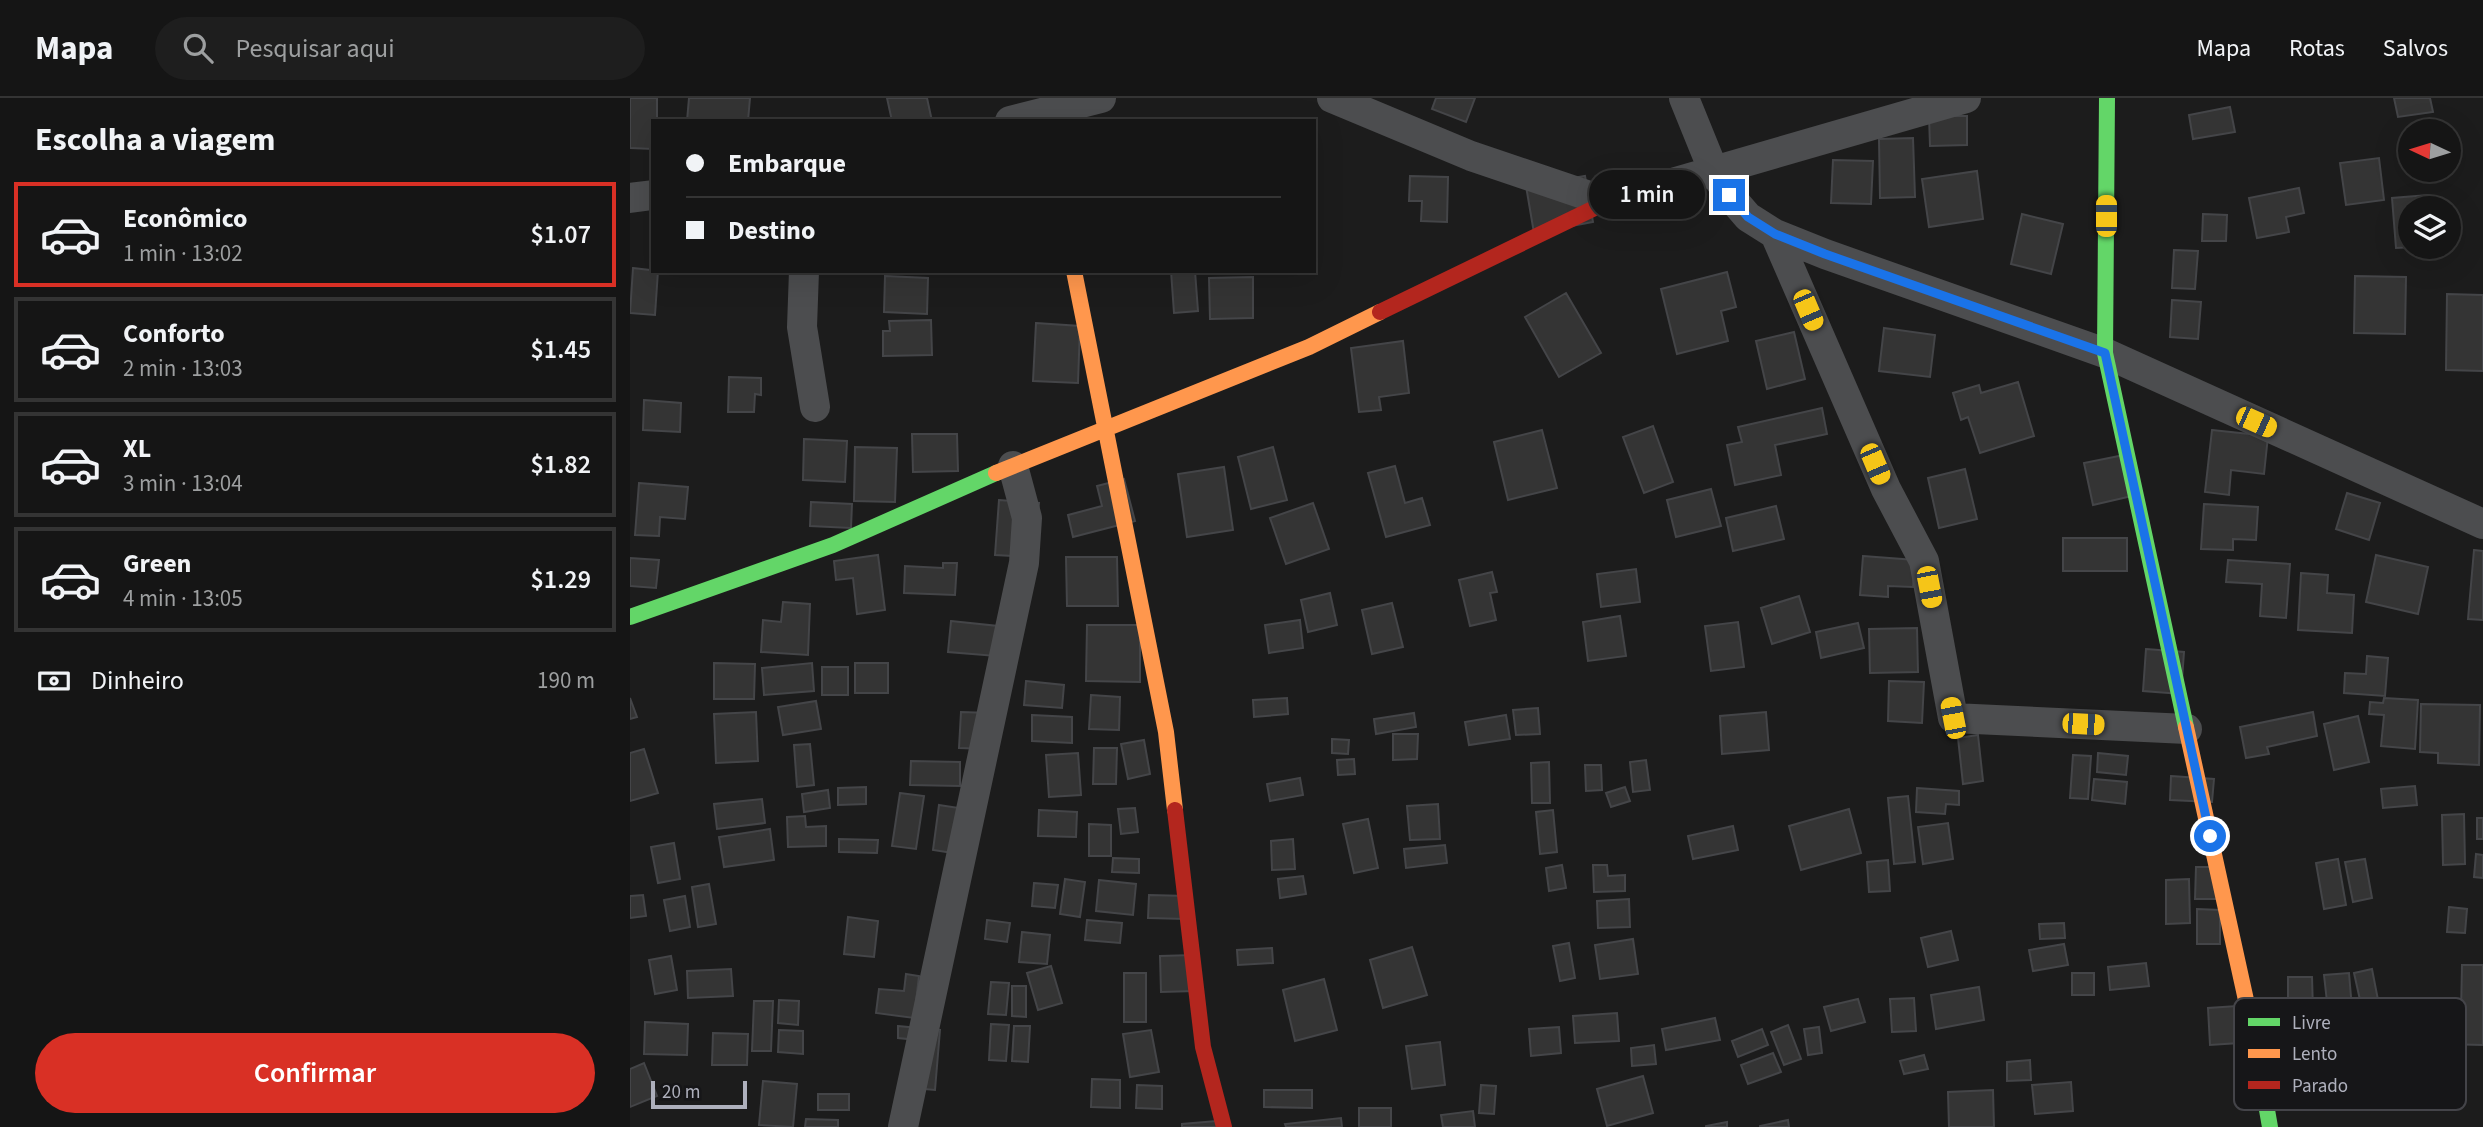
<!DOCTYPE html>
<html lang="pt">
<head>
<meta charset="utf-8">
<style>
  :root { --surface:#151515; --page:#1e1e1e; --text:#f1f3f6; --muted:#9d9fa0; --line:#343434; --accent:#d93025 }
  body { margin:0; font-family:"Source Sans 3",sans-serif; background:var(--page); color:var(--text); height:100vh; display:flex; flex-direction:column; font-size:26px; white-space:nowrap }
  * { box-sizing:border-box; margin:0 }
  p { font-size:23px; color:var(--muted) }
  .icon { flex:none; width:38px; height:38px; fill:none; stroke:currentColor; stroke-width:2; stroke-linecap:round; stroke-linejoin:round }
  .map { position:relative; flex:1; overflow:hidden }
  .panel { display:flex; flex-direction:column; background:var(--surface); width:630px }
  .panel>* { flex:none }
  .banner { position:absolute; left:21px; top:21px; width:665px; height:154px; border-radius:0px; box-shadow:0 7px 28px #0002,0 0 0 2px var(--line); display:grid; align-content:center; height:154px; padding:0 35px; background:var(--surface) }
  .needle { width:46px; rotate:274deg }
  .tools { position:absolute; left:1768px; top:21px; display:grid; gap:14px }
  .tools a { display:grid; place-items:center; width:63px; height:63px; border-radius:50%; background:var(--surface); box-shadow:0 7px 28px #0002,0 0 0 2px var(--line); font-size:35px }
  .scale { position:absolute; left:21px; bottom:18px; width:96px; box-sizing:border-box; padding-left:7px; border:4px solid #aeb0bc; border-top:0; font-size:19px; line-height:24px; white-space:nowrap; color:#aeb0bc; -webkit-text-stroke:5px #161618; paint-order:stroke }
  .end { position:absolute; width:32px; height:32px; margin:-16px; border:9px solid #1a73e8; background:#fff; box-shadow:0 0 0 4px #fff }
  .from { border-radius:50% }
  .bubble { position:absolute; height:49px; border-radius:24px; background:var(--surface); box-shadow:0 7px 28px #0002,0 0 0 2px var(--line); font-size:23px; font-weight:600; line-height:49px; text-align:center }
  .car { position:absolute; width:21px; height:42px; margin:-21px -10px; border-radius:9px; box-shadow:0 0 5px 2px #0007; background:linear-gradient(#f5c518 24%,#345 0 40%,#f5c518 0 76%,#345 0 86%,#f5c518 0) }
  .banner b { display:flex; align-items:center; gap:24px; height:66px; font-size:26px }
  .banner b+b { border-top:2px solid var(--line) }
  .banner i { width:18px; height:18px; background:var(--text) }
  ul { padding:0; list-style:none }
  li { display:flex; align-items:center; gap:21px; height:105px; margin:0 14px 10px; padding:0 21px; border:4px solid var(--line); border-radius:0px }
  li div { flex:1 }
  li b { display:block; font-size:26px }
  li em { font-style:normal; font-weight:600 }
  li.current { border-color:var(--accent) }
  li>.icon { width:63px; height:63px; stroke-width:1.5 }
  h2 { padding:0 35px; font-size:32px; line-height:84px }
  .pay { display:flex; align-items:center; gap:18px; height:77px; padding:0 35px; font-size:26px }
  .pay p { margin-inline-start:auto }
  .button { display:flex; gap:14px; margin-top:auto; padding:14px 35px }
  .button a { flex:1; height:80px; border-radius:42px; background:var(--accent); color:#fff; font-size:28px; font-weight:600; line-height:80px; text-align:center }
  header { display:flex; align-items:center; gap:42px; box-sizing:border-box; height:98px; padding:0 35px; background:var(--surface); border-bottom:2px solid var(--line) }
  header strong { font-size:33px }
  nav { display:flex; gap:38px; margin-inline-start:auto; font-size:24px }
  .search { width:490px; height:63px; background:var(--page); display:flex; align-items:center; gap:18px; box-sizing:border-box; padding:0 24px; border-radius:38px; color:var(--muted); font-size:26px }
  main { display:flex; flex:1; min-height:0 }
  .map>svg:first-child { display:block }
  .building { fill:#343434; stroke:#444548; stroke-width:2 }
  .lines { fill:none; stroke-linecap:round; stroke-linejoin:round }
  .street { stroke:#4c4d4f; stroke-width:30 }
  .fast { stroke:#63d668; stroke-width:16 }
  .slow { stroke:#ff974d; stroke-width:16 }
  .jam { stroke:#b3261e; stroke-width:16 }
  .route { stroke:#1a73e8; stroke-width:9 }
  .key { fill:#161618; stroke:#444449; stroke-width:2 }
  .key-label { font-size:19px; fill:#aeb0bc }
</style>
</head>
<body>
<header>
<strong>Mapa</strong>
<div class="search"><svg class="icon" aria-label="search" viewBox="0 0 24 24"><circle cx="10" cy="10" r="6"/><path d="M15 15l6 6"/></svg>Pesquisar aqui</div>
<nav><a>Mapa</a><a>Rotas</a><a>Salvos</a></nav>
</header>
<main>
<section class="panel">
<h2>Escolha a viagem</h2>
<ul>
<li class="current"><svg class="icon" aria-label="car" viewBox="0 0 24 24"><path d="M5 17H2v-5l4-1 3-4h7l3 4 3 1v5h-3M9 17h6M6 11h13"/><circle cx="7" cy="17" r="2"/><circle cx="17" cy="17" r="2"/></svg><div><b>Econômico</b><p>1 min · 13:02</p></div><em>$1.07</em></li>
<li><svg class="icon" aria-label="car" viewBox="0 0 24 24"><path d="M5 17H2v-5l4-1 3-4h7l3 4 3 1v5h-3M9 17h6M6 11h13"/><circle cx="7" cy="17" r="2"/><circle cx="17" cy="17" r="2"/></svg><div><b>Conforto</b><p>2 min · 13:03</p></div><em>$1.45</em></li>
<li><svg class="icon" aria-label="car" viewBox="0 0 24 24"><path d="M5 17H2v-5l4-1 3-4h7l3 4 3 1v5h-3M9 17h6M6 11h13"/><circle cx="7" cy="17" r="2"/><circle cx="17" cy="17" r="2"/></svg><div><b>XL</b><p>3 min · 13:04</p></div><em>$1.82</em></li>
<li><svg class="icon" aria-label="car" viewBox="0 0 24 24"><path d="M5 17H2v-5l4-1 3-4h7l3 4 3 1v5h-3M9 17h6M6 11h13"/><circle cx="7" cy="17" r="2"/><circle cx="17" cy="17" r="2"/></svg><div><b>Green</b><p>4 min · 13:05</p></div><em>$1.29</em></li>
</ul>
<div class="pay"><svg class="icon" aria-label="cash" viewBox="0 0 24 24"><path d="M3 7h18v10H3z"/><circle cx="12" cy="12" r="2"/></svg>Dinheiro<p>190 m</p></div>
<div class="button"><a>Confirmar</a></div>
</section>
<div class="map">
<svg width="1853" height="1029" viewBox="0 0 1853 1029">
  <rect width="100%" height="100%" fill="#1c1c1c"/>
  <!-- building -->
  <path class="building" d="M0,0H27V23H23V51L0,50Z
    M59,0H120L118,23L84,20L83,23H57Z
    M257,0H297L302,23H262Z
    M806,0H845L836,24L802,11Z
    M1764,0H1800L1803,14L1768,19Z
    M1600,9L1605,34L1563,41L1559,17Z
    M1299,18H1337V47L1300,48Z
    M1283,40L1285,99L1250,100L1249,41Z
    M1749,60L1754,102L1716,107L1710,65Z
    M1203,62L1243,63L1241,106L1201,105Z
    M1347,73L1353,121L1299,129L1292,81Z
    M780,78L818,79L817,124L791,123L792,103H779Z
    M955,78L963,124L904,135L896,88Z
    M1669,90L1674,115L1656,119L1659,134L1627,140L1619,100Z
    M1798,97L1799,110H1780V149H1784L1766,150L1762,100Z
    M1392,116L1433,126L1421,176L1381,166Z
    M1573,116L1597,117L1596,143H1572Z
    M1544,152L1568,153L1565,191L1542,190Z
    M3,170L28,173L25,217L0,215Z
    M541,173H565L568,213L544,215Z
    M1097,174L1106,209L1091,213L1098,243L1047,256L1031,191Z
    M255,178L298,180L297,216L254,214Z
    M1725,178L1776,179L1775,236L1724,235Z
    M623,179V220L580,221L579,180Z
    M936,195L971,255L929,279L895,219Z
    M1817,196L1853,197V273L1816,272Z
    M1542,202L1571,204L1568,241L1540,239Z
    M301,222L302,257L253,258V233H260L259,223Z
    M406,225L450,228L448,285L403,283Z
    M1254,230L1305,237L1300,279L1249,273Z
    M1164,234L1175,281L1137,291L1126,243Z
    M773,243L779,295L749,299L751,312L729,314L721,250Z
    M99,279L131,280V297L125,296L124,314H98Z
    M1388,284L1404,338L1350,355L1338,319L1331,322L1323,295L1349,287L1351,295Z
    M14,302L51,305L50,334L13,332Z
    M1192,310L1197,336L1145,347L1151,377L1105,387L1097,347L1112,344L1108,329Z
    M1023,328L1043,384L1014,395L993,339Z
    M912,332L927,390L878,402L864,344Z
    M1582,332L1638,338L1634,376L1601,372L1599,397L1575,394Z
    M282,336H327L328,373L283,374Z
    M174,341L217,343L215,384L173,382Z
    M225,349L267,350L265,404L224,403Z
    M643,349L657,402L621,411L608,359Z
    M1494,357L1502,398L1463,407L1454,365Z
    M765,368L775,405L792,400L800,427L756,439L738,375Z
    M594,369L603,432L557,439L548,376Z
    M1335,371L1347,421L1309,430L1298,380Z
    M494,381L505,423L443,439L438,417L472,408L467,388Z
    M9,385L58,389L55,421L30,419L29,438L5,437Z
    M1081,391L1091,428L1046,439L1037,402Z
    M1717,395L1750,405L1739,442L1706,431Z
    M369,402L409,405L404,459L365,457Z
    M181,404L222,406L221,430L180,428Z
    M683,405L699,451L656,466L640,420Z
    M1574,406L1628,409L1626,442L1603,441V452L1571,451Z
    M1146,408L1154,441L1103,453L1096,420Z
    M1433,440H1497V473H1433Z
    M1844,452L1853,453V522L1838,521Z
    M248,457L255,512L227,516L223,480L206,482L204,463Z
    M1746,457L1798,469L1788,516L1736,504Z
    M1233,458L1285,462L1283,489L1258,488V499L1230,497Z
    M436,459H487L488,508H437Z
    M0,460L29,462L26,490L0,488Z
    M1598,462L1660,466L1656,520L1630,518L1632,486L1596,484Z
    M313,465H327L325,497L274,495L275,468L313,470Z
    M1006,471L1010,504L971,509L967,476Z
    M862,474L867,494L860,495L866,522L840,528L829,482Z
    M1671,475L1698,477L1697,495L1724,497L1722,535L1668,532Z
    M700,495L707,527L678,534L671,502Z
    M1169,498L1180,534L1142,546L1131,510Z
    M153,504L180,506L178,557L131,554L133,522L151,524Z
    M762,505L773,549L742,556L732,512Z
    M990,518L996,558L958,563L953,524Z
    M670,522L673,550L639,555L635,527Z
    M321,523L368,528L366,558L318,554Z
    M1108,524L1114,569L1081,573L1075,528Z
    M1228,525L1234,550L1191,560L1186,534Z
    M457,527H510V584L456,583Z
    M1287,530L1288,574L1240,575L1239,531Z
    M1516,551L1554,554L1551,596L1513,593Z
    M1737,558L1758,560L1755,598L1714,595L1715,575L1736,576Z
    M84,565L125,566L124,601H84Z
    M182,565L184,593L134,597L132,570Z
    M225,565H258V595H225Z
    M192,569H218V597H192Z
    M396,583L434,587L432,610L394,607Z
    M1259,583L1294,584L1292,625L1258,623Z
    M461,597L490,599L489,632L459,631Z
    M0,600L7,619L0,621Z
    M657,600L658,616L624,619L623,602Z
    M1754,600L1788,602L1785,651L1751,648L1754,617L1739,616L1740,604L1753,605Z
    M186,603L191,631L153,637L148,609Z
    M1791,606L1850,607L1849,667L1808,665V655L1790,654Z
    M908,610L910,636L886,637L883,612Z
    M126,614L128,663L86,665L84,616Z
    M331,614L360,615L358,651L329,650Z
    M1136,614L1139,652L1092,656L1090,618Z
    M1683,614L1687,638L1637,649L1639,656L1616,660L1610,629Z
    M784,615L786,629L746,636L744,621Z
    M402,617L442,619V645L402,643Z
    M876,617L880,641L839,647L835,624Z
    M1728,618L1739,664L1704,672L1694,626Z
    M763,636H788L787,661L763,662Z
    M1348,637L1353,683L1333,686L1328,640Z
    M702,641L719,642L718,656L702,655Z
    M514,642L520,676L498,681L491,646Z
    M180,646L184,687L167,689L164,647Z
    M464,650H487L486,686H463Z
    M14,651L28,695L0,703V655Z
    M448,655L451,697L419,699L416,657Z
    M1468,655L1498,658L1496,677L1467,674Z
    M1443,657L1461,658L1458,701L1440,700Z
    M724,661L725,676L708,677L707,662Z
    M1016,662L1020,692L1003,694L1000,664Z
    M281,663L330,664V688L280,687Z
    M919,664L920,705H902L901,665Z
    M955,667H971L972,692L956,693Z
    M1541,678L1584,681L1582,704L1540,702Z
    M670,680L673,697L640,703L637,686Z
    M1464,681L1497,684L1495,706L1462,702Z
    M1785,688L1787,707L1753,710L1751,691Z
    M236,689V706L208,707V690Z
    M995,689L1000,703L981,709L976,695Z
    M1287,690L1329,693V707L1316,706L1315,716L1286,714Z
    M198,692L200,710L174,714L172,696Z
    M270,695L294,698L286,751L262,748Z
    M1278,698L1285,764L1264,766L1258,700Z
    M132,701L135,725L87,731L84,706Z
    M808,706L810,741L780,742L777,708Z
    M309,707L342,712L336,757L303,752Z
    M505,710L508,734L491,736L488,711Z
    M1219,711L1231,755L1171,772L1159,728Z
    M409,712L447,714L446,739L408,738Z
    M923,712L927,754L910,756L906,714Z
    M1834,716L1835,766L1813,767L1812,717Z
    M175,718L176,729L196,728V748L158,749L157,719Z
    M1847,720H1853V741H1847Z
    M738,721L748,770L724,775L713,726Z
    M1318,725L1323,761L1293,766L1288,729Z
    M459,726L481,727V758H459Z
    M1103,728L1108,752L1063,761L1058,738Z
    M140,731L144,762L94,769L89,739Z
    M209,741L248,742L247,755L209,754Z
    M663,741L665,771L642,772L641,743Z
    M44,745L50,781L28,785L21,749Z
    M815,747L817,765L776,770L774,751Z
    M1846,756L1853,757V780L1844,779Z
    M483,760L509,761V775L482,774Z
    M1708,761L1716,807L1694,811L1686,765Z
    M1735,761L1742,800L1723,804L1715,764Z
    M1258,762L1260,793L1239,794L1237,764Z
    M932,767L936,790L919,793L916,770Z
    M963,767H977L978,778L995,777V793L964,794Z
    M1566,769H1587V801H1565Z
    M673,778L676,796L650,800L648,781Z
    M435,781L455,784L450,819L430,816Z
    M1559,781L1560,825L1536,826V782Z
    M469,782L506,786L503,817L466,813Z
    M404,785L428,787L425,810L402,808Z
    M79,786L86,826L68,829L62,789Z
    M13,797L16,818L0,820V798Z
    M519,797L557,798L556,821L518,820Z
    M55,798L60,829L40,833L34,802Z
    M999,801L1000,829L968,830L967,803Z
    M1819,809L1837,811L1835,835L1817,834Z
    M1567,811L1590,812V846H1567Z
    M218,819L248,823L244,859L214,856Z
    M357,822L380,825L377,844L355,841Z
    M457,822L492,825L490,845L455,842Z
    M1434,825L1435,840L1410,841L1409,826Z
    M1321,833L1328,862L1298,869L1291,840Z
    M392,834L420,837L417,866L389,864Z
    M1003,841L1008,876L970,881L965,847Z
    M939,845L945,880L930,883L923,848Z
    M1434,846L1438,867L1403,873L1399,852Z
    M782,849L797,897L753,910L740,862Z
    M642,850L643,865L608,867L607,852Z
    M564,857L565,893L531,894L530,858Z
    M41,858L47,892L25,896L19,862Z
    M1516,865L1519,888L1480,892L1478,869Z
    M1832,867H1853V947L1813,946V914H1831Z
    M421,868L432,905L408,912L397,875Z
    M101,871L103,898L58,900L57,873Z
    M1742,871L1749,907L1732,911L1724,875Z
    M494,875H516V924H494Z
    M1442,875H1464V897H1442Z
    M1719,875L1722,911L1698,913L1694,877Z
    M276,876L289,878L284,920L246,915L249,891L274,893Z
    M1658,879H1682L1683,912H1658Z
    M694,881L707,932L665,943L653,892Z
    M361,884L379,885L376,917L358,916Z
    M382,888H396V919L382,918Z
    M1349,889L1354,922L1306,931L1301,897Z
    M1284,900L1286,933L1262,934L1260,901Z
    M1228,901L1235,924L1201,933L1194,909Z
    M149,902L169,903L168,927L148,925Z
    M124,903H143L141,953H122Z
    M1607,908L1609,945L1580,947L1578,910Z
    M987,915L989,943L945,945L943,918Z
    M1085,920L1090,942L1036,952L1032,931Z
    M15,924L58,926L57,957L14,956Z
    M361,926L379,927L376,963L359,962Z
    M1158,927L1171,961L1154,967L1141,934Z
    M268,928L310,932L305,992L283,990L287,942L268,940Z
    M384,928H400L398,964L382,963Z
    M929,929L931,955L901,958L899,931Z
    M1189,929L1192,955L1178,957L1174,931Z
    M1132,931L1138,947L1108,959L1102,943Z
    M149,932L173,933V956L148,954Z
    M521,932L529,974L500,979L493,936Z
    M83,935L118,936L117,967H82Z
    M810,944L815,987L782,991L776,948Z
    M1024,947L1026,966L1002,968L1001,950Z
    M1143,955L1151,974L1118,986L1111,967Z
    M1294,957L1298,971L1274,976L1270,963Z
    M1400,962L1401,982L1377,983V964Z
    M14,965L27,998L0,1009V971Z
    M1013,978L1023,1015L977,1028L967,991Z
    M462,981L490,982V1010L461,1009Z
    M133,983L167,986L163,1029L129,1027Z
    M1441,984L1443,1013L1405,1016L1402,987Z
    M507,987L532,988V1011L506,1010Z
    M851,987L866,988L864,1016L849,1015Z
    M634,992H682V1010L634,1009Z
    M1363,992L1364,1029H1319L1318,994Z
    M188,996H219V1012H188Z
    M729,1010H761V1029H729Z
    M843,1013L845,1029H813L811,1017Z
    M711,1020L712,1029H656L655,1026Z
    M176,1021L208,1022V1029H175Z
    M598,1022L599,1029H552V1026Z
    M1158,1022L1159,1029H1130V1028Z
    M1097,1024V1029H1076V1028Z"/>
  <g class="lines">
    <!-- street -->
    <path class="street" d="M702,0L841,58L977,104L1336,0
      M1054,0L1084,74L1099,97L1118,119L1145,136L1195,156L1475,255L1853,426
      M380,23L471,0
      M0,100L23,97
      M1145,136L1256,391L1294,463L1323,620L1557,631
      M174,173L172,229L185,309
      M273,1029L394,465L397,420L383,368"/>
    <!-- fast -->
    <path class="fast" d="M1477,0L1475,255L1556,629
      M0,519L203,447L366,375
      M1625,943L1640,1029"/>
    <!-- slow -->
    <path class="slow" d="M444,173L536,634L545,712
      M366,375L679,249L750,214
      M1556,629L1625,943"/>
    <!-- jam -->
    <path class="jam" d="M750,214L977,104
      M545,712L573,949L594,1029"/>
  </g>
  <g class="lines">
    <!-- route -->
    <path class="route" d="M1099,97L1118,119L1145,136L1195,156L1475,255L1580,738"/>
  </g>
  <!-- legend -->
  <rect x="1604" y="900" width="232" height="112" rx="10" class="key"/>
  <rect x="1618" y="920" width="32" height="8" fill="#63d668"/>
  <rect x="1618" y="951" width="32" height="9" fill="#ff974d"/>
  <rect x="1618" y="983" width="32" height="8" fill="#b3261e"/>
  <g class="key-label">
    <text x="1662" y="931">Livre</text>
    <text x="1662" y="962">Lento</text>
    <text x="1662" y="994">Parado</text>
  </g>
</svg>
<div class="tools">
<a><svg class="needle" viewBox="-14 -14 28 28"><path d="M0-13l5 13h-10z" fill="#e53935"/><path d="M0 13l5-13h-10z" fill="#9d9fa0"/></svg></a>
<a><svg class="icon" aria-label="layers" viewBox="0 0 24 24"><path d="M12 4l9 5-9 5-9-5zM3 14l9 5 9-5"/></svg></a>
</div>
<div class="scale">20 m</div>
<i class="end from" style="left:1580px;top:738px"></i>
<i class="end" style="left:1099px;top:97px"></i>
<div class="bubble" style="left:959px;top:72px;width:116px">1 min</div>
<i class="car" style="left:1476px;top:118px;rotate:0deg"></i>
<i class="car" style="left:1178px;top:212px;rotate:157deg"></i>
<i class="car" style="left:1626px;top:324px;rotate:114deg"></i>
<i class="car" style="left:1245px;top:366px;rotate:157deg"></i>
<i class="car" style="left:1299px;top:489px;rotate:169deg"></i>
<i class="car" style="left:1323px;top:620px;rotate:349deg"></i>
<i class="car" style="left:1453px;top:626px;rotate:93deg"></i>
<div class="banner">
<b><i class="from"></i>Embarque</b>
<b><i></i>Destino</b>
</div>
</div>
</main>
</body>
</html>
